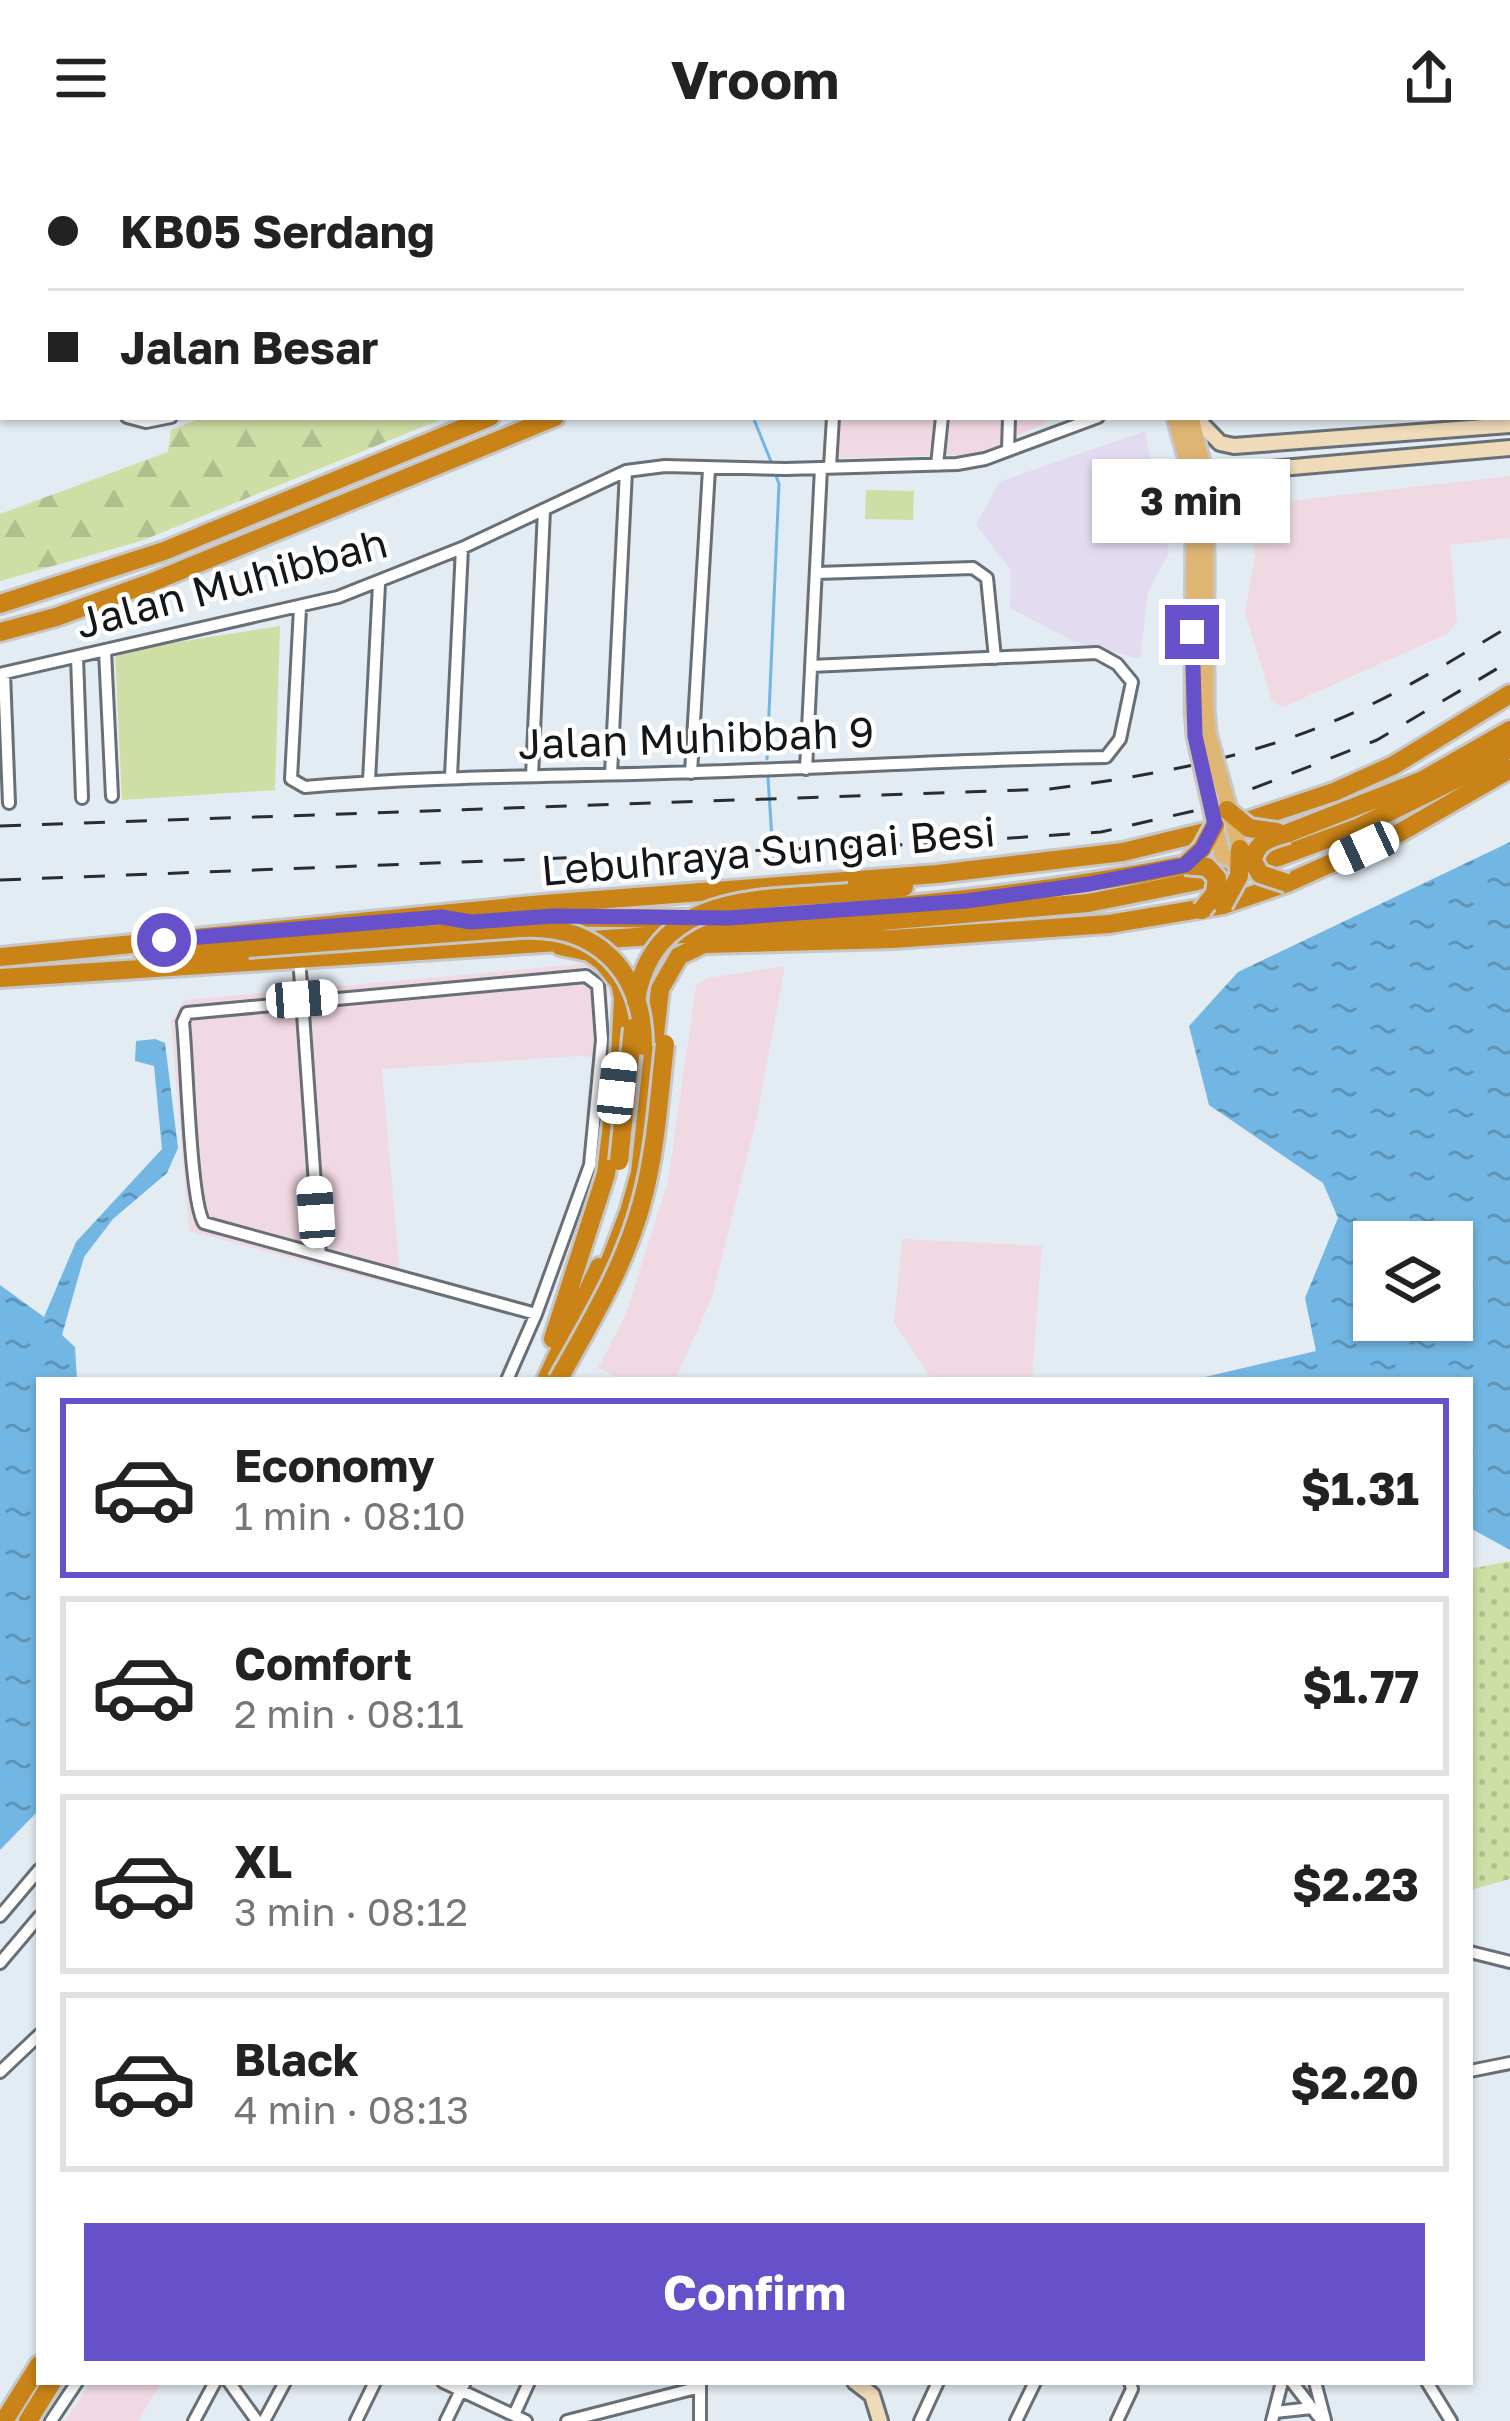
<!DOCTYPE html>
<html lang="en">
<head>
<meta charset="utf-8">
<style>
  :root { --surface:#fff; --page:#f6f6f6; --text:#222; --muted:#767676; --line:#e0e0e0; --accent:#6751ca }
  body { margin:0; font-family:"Golos Text",sans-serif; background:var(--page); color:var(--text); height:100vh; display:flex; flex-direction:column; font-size:45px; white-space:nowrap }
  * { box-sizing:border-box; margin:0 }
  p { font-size:39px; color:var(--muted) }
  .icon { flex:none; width:66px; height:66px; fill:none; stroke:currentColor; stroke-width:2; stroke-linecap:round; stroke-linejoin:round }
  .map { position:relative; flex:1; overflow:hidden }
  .details { position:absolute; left:36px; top:1221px; width:1437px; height:1008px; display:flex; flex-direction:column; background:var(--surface); border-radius:0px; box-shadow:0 3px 9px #0004 }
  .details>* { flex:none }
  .top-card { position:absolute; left:0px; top:0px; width:1512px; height:264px; box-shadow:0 3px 9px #0004; display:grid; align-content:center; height:264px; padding:0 48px; background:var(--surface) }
  .tools { position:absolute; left:1353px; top:1065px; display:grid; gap:24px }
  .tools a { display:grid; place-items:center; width:120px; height:120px; border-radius:0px; background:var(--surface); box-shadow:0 3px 9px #0004; font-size:60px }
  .end { position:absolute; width:54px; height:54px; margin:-27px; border:15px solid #6751ca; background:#fff; box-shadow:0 0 0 6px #fff }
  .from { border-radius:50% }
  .bubble { position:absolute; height:84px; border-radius:0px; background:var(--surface); box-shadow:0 3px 9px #0004; font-size:39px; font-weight:700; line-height:84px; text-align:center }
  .car { position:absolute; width:36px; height:72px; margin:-36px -18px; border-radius:15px; box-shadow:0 0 9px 3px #0007; background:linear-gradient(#fff 24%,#345 0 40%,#fff 0 76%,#345 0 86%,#fff 0) }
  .top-card b { display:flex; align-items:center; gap:42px; height:114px; font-size:45px }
  .top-card b+b { border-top:3px solid var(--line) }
  .top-card i { width:30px; height:30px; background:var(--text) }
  ul { padding:21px 0 0; list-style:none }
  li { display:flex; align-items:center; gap:36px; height:180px; margin:0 24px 18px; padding:0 24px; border:6px solid var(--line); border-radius:0px }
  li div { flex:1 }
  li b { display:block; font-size:45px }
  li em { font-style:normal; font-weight:700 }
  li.current { border-color:var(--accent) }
  li>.icon { width:108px; height:108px; stroke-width:1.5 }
  .action { display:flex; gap:24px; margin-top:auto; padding:24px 48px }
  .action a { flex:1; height:138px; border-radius:0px; background:var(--accent); color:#fff; font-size:48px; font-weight:700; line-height:138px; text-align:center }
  header { display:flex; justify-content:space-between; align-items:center; height:156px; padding:0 48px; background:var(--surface); font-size:54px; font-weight:700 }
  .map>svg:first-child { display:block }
  .commercial { fill:#f1d9e3 }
  .medical { fill:#e3dcf1 }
  .grass { fill:url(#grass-dots) }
  .forest { fill:url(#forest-firs) }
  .park { fill:#cfdea5 }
  .water { fill:url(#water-ripples); fill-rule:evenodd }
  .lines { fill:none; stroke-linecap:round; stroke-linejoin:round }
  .stream { stroke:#72b6e3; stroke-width:3 }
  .street-casing { stroke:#686f76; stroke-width:16 }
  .secondary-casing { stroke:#686f76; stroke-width:20 }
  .primary-casing { stroke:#c7c7c8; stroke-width:21 }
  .highway-casing { stroke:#c7c7c8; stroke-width:24 }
  .street { stroke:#fff; stroke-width:10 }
  .secondary { stroke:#efdab9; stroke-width:14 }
  .primary { stroke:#dfb573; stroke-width:15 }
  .highway { stroke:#ca8316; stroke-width:18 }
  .rail { stroke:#2a2d30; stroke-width:3; stroke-dasharray:21 21; stroke-linecap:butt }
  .primary-bridge-casing { stroke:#c7c7c8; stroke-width:21; stroke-linecap:butt }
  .highway-bridge-casing { stroke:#c7c7c8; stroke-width:24; stroke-linecap:butt }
  .primary-bridge { stroke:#dfb573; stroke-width:15 }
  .highway-bridge { stroke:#ca8316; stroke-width:18 }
  .route { stroke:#6751ca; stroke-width:15 }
  .labels { text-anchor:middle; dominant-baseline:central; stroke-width:9; stroke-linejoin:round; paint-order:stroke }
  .street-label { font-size:42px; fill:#141719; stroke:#fff }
</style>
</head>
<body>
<header><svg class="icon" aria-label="menu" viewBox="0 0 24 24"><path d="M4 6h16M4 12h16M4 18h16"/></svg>Vroom<svg class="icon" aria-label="share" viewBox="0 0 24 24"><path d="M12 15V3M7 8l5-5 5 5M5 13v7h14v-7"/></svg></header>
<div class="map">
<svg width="1510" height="2265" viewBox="0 0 1510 2265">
  <defs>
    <pattern id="grass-dots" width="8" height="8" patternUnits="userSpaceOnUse" patternTransform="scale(3)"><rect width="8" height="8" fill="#cfdea5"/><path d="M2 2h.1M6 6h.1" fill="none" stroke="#b1be8d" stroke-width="1.8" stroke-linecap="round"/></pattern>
    <pattern id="forest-firs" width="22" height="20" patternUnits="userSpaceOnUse" patternTransform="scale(3)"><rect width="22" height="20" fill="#cfdea5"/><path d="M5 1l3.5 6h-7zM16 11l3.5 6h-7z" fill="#b1be8d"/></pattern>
    <pattern id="water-ripples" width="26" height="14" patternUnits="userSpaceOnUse" patternTransform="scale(3)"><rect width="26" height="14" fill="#72b6e3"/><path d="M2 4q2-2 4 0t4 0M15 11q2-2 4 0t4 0" fill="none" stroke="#5c93b7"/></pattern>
  </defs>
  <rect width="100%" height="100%" fill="#e3ebf3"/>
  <!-- commercial -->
  <path class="commercial" d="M841,261H1058L979,298L838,302Z
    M1510,320V382L1450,389L1457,465L1447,478L1283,551L1272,546L1245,456L1255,401L1250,352L1254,349Z
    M591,807L608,826L607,902L578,900L382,913L401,1131L189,1075L171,865L185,844Z
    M785,810L757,961L712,1141L675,1224H624L598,1212L626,1158L668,1025L696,830L707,822Z
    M902,1083L1042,1090L1032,1222L932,1224L894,1166Z
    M91,2226H161L138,2265H65Z"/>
  <!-- medical -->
  <path class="medical" d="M1145,275L1169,396L1148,436L1140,503L1073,485L1010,452L1011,415L976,369L999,326Z"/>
  <!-- grass -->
  <path class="grass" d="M1510,1405V1723L1470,1734V1413Z"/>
  <!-- forest -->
  <path class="forest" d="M204,261H447L141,385L0,425V358L168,296L171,274Z"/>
  <!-- park -->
  <path class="park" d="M866,334L914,335L913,364L865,363Z
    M280,470L275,634L122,644L115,496Z"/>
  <!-- water -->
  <path class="water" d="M1510,686V1394L1470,1372V1224H1192L1316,1195L1305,1142L1338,1062L1323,1027L1209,949L1189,870L1238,816ZM1374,1086H1452V1164H1374Z
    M155,883L165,887L178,992L167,1017L113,1063L84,1101L62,1179L75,1191L77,1224H39V1654L0,1694V1129L44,1161L76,1086L162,993L154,910L135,905L136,885Z"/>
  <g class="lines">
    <!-- stream -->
    <path class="stream" d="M723,0V3
      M753,261L772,308
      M767,603L779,328L775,317
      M768,622L774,713"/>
    <defs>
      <path id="street" d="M671,0V3
        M0,209L3,210
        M127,261L146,266L171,261
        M1008,294L1009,261
        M937,309L942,261
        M830,311L833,261
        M816,417L973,412L987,422L995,502
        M300,452L291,623L305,631C436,619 566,621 696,616C833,612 969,603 1106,601L1120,583L1132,526L1117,508L1097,497L811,510
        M105,495L112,640
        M77,501L82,642
        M4,517L9,647
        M0,518L338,441L462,392L626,315L665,310L786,313L957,308L985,303L1098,261
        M806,613L821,312
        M691,617L709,313
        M611,618L626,315
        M451,620L462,392
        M532,620L544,354
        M369,625L379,428
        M299,801L320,1099
        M507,1224L536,1158L590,1009L602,884L598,829L586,820L187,857L183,866C187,903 190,1046 204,1067L536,1158
        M0,1760L39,1714
        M1470,1796L1510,1806
        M0,1807L39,1761
        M1470,1915L1510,1907
        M0,1916L39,1879
        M229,2226L257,2265
        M443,2226L526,2265
        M700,2226V2265
        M1292,2226L1322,2265
        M1315,2226L1325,2264
        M1427,2226L1451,2265
        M1275,2256L1312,2252
        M514,2259L529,2226
        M51,2265L77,2226
        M194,2265L215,2226
        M264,2265L285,2226
        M356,2265L375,2226
        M446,2265L465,2226
        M567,2265L700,2231
        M920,2265L938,2226
        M1016,2265L1035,2226
        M1117,2265L1132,2233L1130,2226
        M1272,2265L1282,2226"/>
      <path id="secondary" d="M1195,261L1220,287L1234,290L1510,269
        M1210,368C1216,345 1223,324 1247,315L1510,292
        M855,2226L872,2239L880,2265"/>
      <path id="primary" d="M1104,0L1106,3
        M1175,261L1192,323L1194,348L1193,553
        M1191,261L1206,324V552"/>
      <path id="highway" d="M1174,3L1183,0
        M0,448L164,395L490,261
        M0,476L56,461L150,427L555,261
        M1288,677L1421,625L1510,574
        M849,737L904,731
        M817,757C941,747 1063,734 1185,709
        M541,761L685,763L783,759
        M144,799L248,792
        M0,801L543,748L937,718L1123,696L1238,668L1334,636L1394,609L1510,538
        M0,822L871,766L1088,747L1193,726L1281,700L1357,672L1481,611L1510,592
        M602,1126L629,1056L640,1017L660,833L679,800L704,788L893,783L1109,768L1223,749L1287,727L1401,676L1510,613
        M553,1183L606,1018L620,901L623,842L620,827L603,806L589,796L560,790
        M546,1224L599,1111
        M4,2265L39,2209
        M28,2265L52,2226"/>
    </defs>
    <!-- street casing -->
    <use href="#street" class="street-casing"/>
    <!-- secondary casing -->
    <use href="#secondary" class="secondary-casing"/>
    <!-- primary casing -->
    <use href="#primary" class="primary-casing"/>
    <!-- highway casing -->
    <use href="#highway" class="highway-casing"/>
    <!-- street -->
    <use href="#street" class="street"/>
    <!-- secondary -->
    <use href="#secondary" class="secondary"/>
    <!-- primary -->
    <use href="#primary" class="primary"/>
    <!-- highway -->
    <use href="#highway" class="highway"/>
    <!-- rail -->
    <path class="rail" d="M0,670L1050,633C1149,620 1246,603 1339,563C1399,538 1454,503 1510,470
      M0,724L921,688L1101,676L1198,654L1377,584L1510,505"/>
    <defs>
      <path id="primary-bridge" d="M1122,0L1124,3
        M1193,553L1195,580L1222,699L1235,705L1240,693L1208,577L1206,552"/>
      <path id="highway-bridge" d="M1227,654L1249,672L1277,676
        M1185,709L1207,711L1217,722L1215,737L1202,754
        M1185,709L1202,693L1215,669
        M1287,727L1260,718L1253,705C1256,685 1271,682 1288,677
        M1223,749L1239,720L1240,693
        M248,792L521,772C597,768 643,815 643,890
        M636,845C653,735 764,744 849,737
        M619,1005L633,872
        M558,1224C590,1167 625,1110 642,1046C656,995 659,941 665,888"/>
    </defs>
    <!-- primary-bridge casing -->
    <use href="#primary-bridge" class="primary-bridge-casing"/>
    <!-- highway-bridge casing -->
    <use href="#highway-bridge" class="highway-bridge-casing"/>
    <!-- primary-bridge -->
    <use href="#primary-bridge" class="primary-bridge"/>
    <!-- highway-bridge -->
    <use href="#highway-bridge" class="highway-bridge"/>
  </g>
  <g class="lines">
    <!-- route -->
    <path class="route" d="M164,784L441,761L471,766L554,760L728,762L966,745L1089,728L1185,709L1202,693L1215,668L1195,580L1192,476"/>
  </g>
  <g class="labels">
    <!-- street labels -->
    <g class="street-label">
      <text transform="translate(231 426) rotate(-15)">Jalan Muhibbah</text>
      <text transform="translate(696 581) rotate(-2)">Jalan Muhibbah 9</text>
      <text transform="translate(768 694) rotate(-5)">Lebuhraya Sungai Besi</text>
    </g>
  </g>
</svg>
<div class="tools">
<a><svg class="icon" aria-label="layers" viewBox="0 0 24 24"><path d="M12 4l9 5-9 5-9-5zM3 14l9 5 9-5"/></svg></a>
</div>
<i class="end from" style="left:164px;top:784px"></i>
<i class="end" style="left:1192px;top:476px"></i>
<div class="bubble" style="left:1092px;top:303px;width:198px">3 min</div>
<i class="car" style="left:1364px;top:692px;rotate:245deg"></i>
<i class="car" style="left:302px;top:843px;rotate:86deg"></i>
<i class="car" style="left:617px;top:932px;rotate:6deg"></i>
<i class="car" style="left:316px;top:1056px;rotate:356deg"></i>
<div class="top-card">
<b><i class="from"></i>KB05 Serdang</b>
<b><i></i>Jalan Besar</b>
</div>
<section class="details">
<ul>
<li class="current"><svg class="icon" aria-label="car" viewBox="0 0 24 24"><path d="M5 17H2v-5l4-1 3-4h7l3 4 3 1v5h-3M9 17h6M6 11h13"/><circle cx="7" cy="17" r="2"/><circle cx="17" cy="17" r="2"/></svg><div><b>Economy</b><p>1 min · 08:10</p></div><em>$1.31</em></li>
<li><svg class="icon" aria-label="car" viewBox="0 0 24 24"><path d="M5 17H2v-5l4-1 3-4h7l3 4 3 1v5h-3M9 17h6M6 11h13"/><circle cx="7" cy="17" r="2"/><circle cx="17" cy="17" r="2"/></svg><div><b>Comfort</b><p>2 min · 08:11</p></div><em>$1.77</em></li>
<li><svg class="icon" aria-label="car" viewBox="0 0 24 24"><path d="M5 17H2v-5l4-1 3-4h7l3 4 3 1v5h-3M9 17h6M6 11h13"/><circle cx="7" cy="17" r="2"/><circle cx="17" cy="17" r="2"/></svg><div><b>XL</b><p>3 min · 08:12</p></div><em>$2.23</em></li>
<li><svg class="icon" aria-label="car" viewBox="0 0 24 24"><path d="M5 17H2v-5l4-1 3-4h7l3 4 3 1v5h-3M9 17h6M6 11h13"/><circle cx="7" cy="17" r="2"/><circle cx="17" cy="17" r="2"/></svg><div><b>Black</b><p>4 min · 08:13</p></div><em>$2.20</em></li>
</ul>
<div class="action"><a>Confirm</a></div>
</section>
</div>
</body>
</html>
